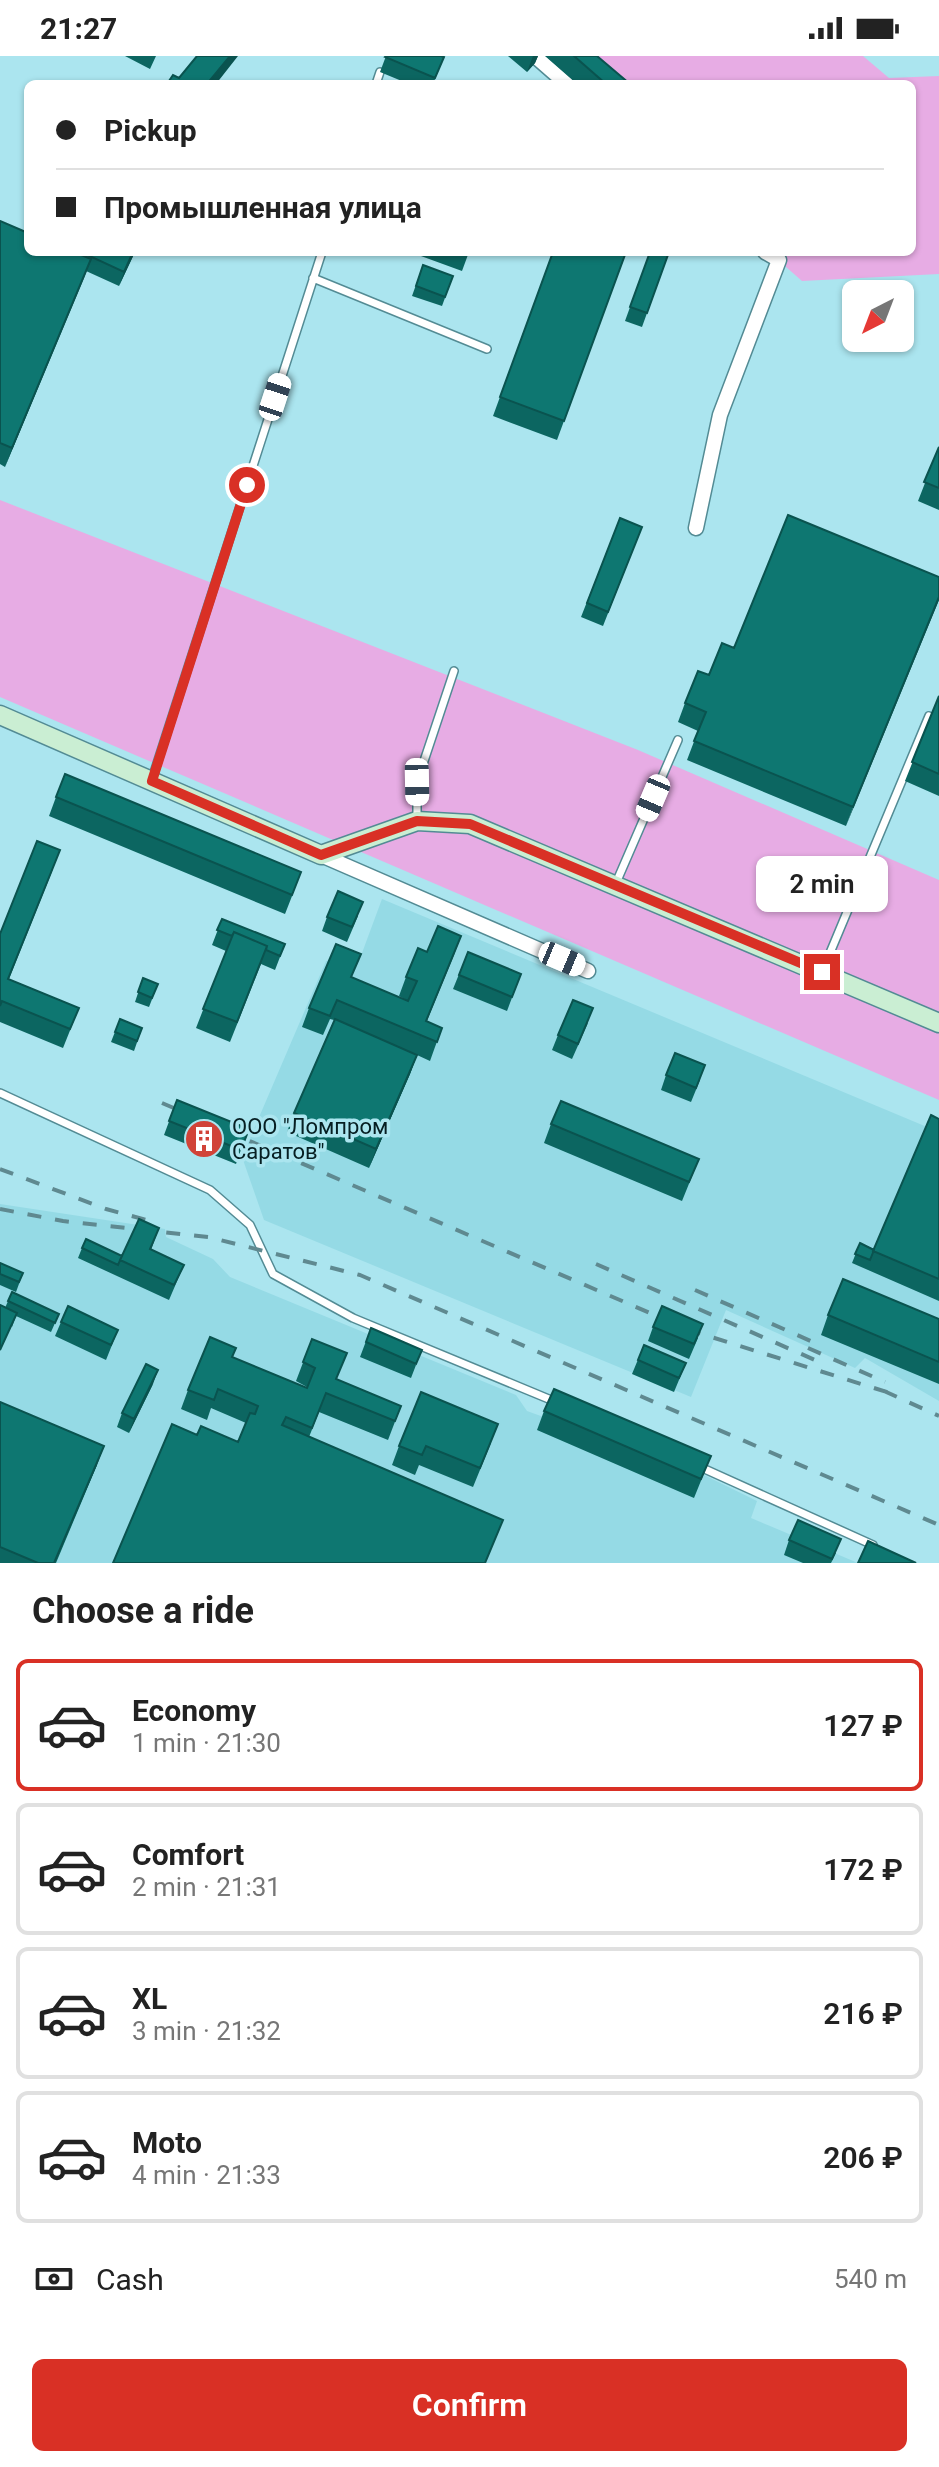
<!DOCTYPE html>
<html lang="en">
<head>
<meta charset="utf-8">
<style>
  :root { --surface:#fff; --page:#f6f6f6; --text:#222; --muted:#767676; --line:#e0e0e0; --accent:#d93025 }
  body { margin:0; font-family:Roboto,sans-serif; background:var(--page); color:var(--text); height:100vh; display:flex; flex-direction:column; font-size:30px; white-space:nowrap }
  * { box-sizing:border-box; margin:0 }
  p { font-size:26px; color:var(--muted) }
  .icon { flex:none; width:44px; height:44px; fill:none; stroke:currentColor; stroke-width:2; stroke-linecap:round; stroke-linejoin:round }
  .map { position:relative; height:1507px; overflow:hidden }
  .side { display:flex; flex-direction:column; background:var(--surface); flex:1 }
  .side>* { flex:none }
  .banner { position:absolute; left:24px; top:24px; width:892px; height:176px; border-radius:12px; box-shadow:0 2px 6px #0004; display:grid; align-content:center; height:176px; padding:0 32px; background:var(--surface) }
  .needle { width:52px; rotate:222deg }
  .buttons { position:absolute; left:842px; top:224px; display:grid; gap:16px }
  .buttons a { display:grid; place-items:center; width:72px; height:72px; border-radius:12px; background:var(--surface); box-shadow:0 2px 6px #0004; font-size:40px }
  .end { position:absolute; width:36px; height:36px; margin:-18px; border:10px solid #d93025; background:#fff; box-shadow:0 0 0 4px #fff }
  .from { border-radius:50% }
  .bubble { position:absolute; height:56px; border-radius:12px; background:var(--surface); box-shadow:0 2px 6px #0004; font-size:26px; font-weight:600; line-height:56px; text-align:center }
  .car { position:absolute; width:24px; height:48px; margin:-24px -12px; border-radius:10px; box-shadow:0 0 6px 2px #0007; background:linear-gradient(#fff 24%,#345 0 40%,#fff 0 76%,#345 0 86%,#fff 0) }
  .banner b { display:flex; align-items:center; gap:28px; height:76px; font-size:30px }
  .banner b+b { border-top:2px solid var(--line) }
  .banner i { width:20px; height:20px; background:var(--text) }
  ul { padding:0; list-style:none }
  li { display:flex; align-items:center; gap:24px; height:132px; margin:0 16px 12px; padding:0 16px; border:4px solid var(--line); border-radius:12px }
  li div { flex:1 }
  li b { display:block; font-size:30px }
  li em { font-style:normal; font-weight:600 }
  li.on { border-color:var(--accent) }
  li>.icon { width:72px; height:72px; stroke-width:1.5 }
  h2 { padding:0 32px; font-size:36px; line-height:96px }
  .pay { display:flex; align-items:center; gap:20px; height:88px; padding:0 32px; font-size:30px }
  .pay p { margin-inline-start:auto }
  .primary-button { display:flex; gap:16px; margin-top:auto; padding:16px 32px }
  .primary-button a { flex:1; height:92px; border-radius:12px; background:var(--accent); color:#fff; font-size:32px; font-weight:600; line-height:92px; text-align:center }
  .status { display:flex; justify-content:space-between; align-items:center; height:56px; padding:0 40px; background:var(--surface); direction:ltr }
  .status svg { height:22px; fill:currentColor }
  .map>svg:first-child { display:block }
  .built { fill:#95dae5 }
  .green { fill:#e7ace4 }
  .lines { fill:none; stroke-linecap:round; stroke-linejoin:round }
  .lane-casing { stroke:#538b94; stroke-width:10 }
  .street-casing { stroke:#538b94; stroke-width:17 }
  .secondary-casing { stroke:#538b94; stroke-width:21 }
  .lane { stroke:#fff; stroke-width:7 }
  .street { stroke:#fff; stroke-width:14 }
  .secondary { stroke:#caeed3; stroke-width:18 }
  .rail { stroke:#5f8990; stroke-width:4; stroke-dasharray:14 14; stroke-linecap:butt }
  .wall { fill:#0c6661 }
  .shaded-wall { fill:#0a534f }
  .building { fill:#0e7771; stroke:#0a534f; stroke-width:2 }
  .route { stroke:#d93025; stroke-width:10 }
  .labels { text-anchor:middle; dominant-baseline:central; stroke-width:7; stroke-linejoin:round; paint-order:stroke }
  .poi-label { font-size:22px; fill:#061e22; stroke:#abe5ef; text-anchor:start }
</style>
</head>
<body>
<div class="status"><b>21:27</b><svg viewBox="0 0 49 12"><path d="M0 12V9h3v3zM5 12V6h3v6zM10 12V3h3v9zM15 12V0h3v12zM26 1h20v11H26zM47 4h2v5h-2z"/></svg></div>
<div class="map">
<svg width="939" height="1507" viewBox="0 0 939 1507">
  <rect width="100%" height="100%" fill="#abe5ef"/>
  <!-- built -->
  <path class="built" d="M382,843L939,1076V1345L865,1302L855,1312L726,1254L691,1341L264,1164L242,1101L326,905L362,897Z
    M0,1148L165,1173L166,1181L213,1203L230,1221L516,1339L527,1355L704,1419L757,1445L751,1462L858,1507H0Z"/>
  <!-- green -->
  <path class="green" d="M544,0H863L889,22L939,20V218L802,225L769,196H912V28H576Z
    M0,444L638,694L939,824V1044L0,641Z"/>
  <g class="lines">
    <defs>
      <path id="lane" d="M376,28L380,16
        M313,222L487,293
        M152,723L322,196
        M417,763V726L454,615
        M616,827L678,684
        M822,916L929,660
        M0,1037L210,1134L250,1169L273,1218L353,1262L556,1346
        M698,1410L873,1489"/>
      <path id="street" d="M535,0L567,28
        M696,472L720,359L779,204L765,196
        M321,799L588,915"/>
      <path id="secondary" d="M0,659L321,799L417,765L470,768L939,967"/>
    </defs>
    <!-- lane casing -->
    <use href="#lane" class="lane-casing"/>
    <!-- street casing -->
    <use href="#street" class="street-casing"/>
    <!-- secondary casing -->
    <use href="#secondary" class="secondary-casing"/>
    <!-- lane -->
    <use href="#lane" class="lane"/>
    <!-- street -->
    <use href="#street" class="street"/>
    <!-- secondary -->
    <use href="#secondary" class="secondary"/>
    <!-- rail -->
    <path class="rail" d="M162,1047L195,1061
      M224,1074L692,1275L893,1338
      M0,1113L106,1153L154,1166
      M0,1153L63,1165L208,1181L360,1219L939,1469
      M596,1208L815,1304
      M695,1234L822,1290
      M808,1292L885,1326
      M884,1335L939,1360"/>
  </g>
  <!-- wall -->
  <path class="wall" d="M125,0H156L150,13Z
    M386,0L444,1L433,28H409L380,16Z
    M508,0H538L535,7L527,16Z
    M545,0H597L630,28H577Z
    M0,165L77,197V196H135L119,230L86,215L5,411L0,408Z
    M410,196H469L462,215Z
    M553,196H626L557,384L493,360Z
    M650,196H669L642,271L625,265Z
    M423,209L453,220L442,250L412,240Z
    M939,391V454L918,445Z
    M620,462L642,471L603,570L581,561Z
    M939,521L846,770L687,704L698,675L678,666L685,647L734,592Z
    M939,640V740L905,725Z
    M56,741L294,835L285,858L49,760Z
    M53,813L9,923L79,952L63,992L0,966V878Z
    M358,860L347,886L322,875L327,861Z
    M222,863L285,888L275,914L261,908L230,986L196,972L226,895L212,889Z
    M461,880L426,966L442,972L435,991L430,1005L417,999L410,1018L369,1112L287,1076L294,1057L334,964L330,963L323,979L302,971L309,952L352,921L408,945L399,940L406,921L427,896Z
    M468,896L521,918L507,955L453,933Z
    M143,922L158,928L149,951L135,946Z
    M120,963L142,972L134,995L111,986Z
    M588,967L572,1003L552,994L558,979Z
    M666,1019L700,1024L691,1046L661,1034Z
    M177,1044L249,1073L236,1108L164,1079Z
    M939,1063V1245L852,1207L860,1187L874,1193Z
    M551,1068L699,1103L682,1145L544,1087Z
    M159,1172L151,1194L184,1209L169,1244L78,1202L82,1192L122,1200Z
    M0,1207L23,1217L16,1236L0,1229Z
    M12,1236L59,1258L51,1276L16,1260L12,1271L5,1252Z
    M828,1259L939,1263V1328L821,1279Z
    M61,1266L118,1274L106,1304L55,1280Z
    M653,1271L698,1282L689,1303L648,1285Z
    M371,1272L416,1309L411,1322L360,1301Z
    M312,1283L337,1324L401,1350L388,1384L319,1356L309,1381L496,1483L197,1379L238,1386L246,1367L211,1352L207,1364L181,1353L188,1334L232,1301L307,1332V1331L296,1325Z
    M644,1289L686,1307L674,1336L632,1318Z
    M153,1328L129,1377L117,1371L122,1357Z
    M0,1346L97,1409L56,1507H0Z
    M544,1355L711,1400L694,1442L537,1374Z
    M491,1387L473,1431L419,1409L415,1419L392,1409L399,1390Z
    M789,1484L836,1497L831,1507H803L784,1499Z"/>
  <!-- shaded-wall -->
  <path class="shaded-wall" d="M230,0H238L216,28H207Z
    M533,0H538L535,7L527,16Z
    M133,196H135L119,230L124,216Z
    M91,203L84,222L5,411L12,392Z
    M939,541V544L846,770L853,751Z
    M461,880L454,899L419,984L426,965Z
    M417,999L410,1018L369,1112L376,1093Z
    M158,1314L153,1328L129,1377L134,1363Z
    M104,1390L97,1409L54,1507Z"/>
  <!-- building -->
  <path class="building" d="M197,0H230L207,28H167L173,19L179,22Z
    M386,0H441L444,1L435,22L385,1Z
    M574,0H597L630,28H606Z
    M0,165L28,177V196H74L91,203L12,392L0,387Z
    M81,196H133L124,216Z
    M553,196H626L564,365L500,341Z
    M650,196H669L647,257L630,251Z
    M423,209L453,220L445,241L416,230Z
    M939,391V432L924,426Z
    M788,459L939,521V541L853,751L694,685L706,656L685,647L698,615L709,619L722,587L734,592Z
    M620,462L642,471L608,556L587,547Z
    M939,640V718L912,706Z
    M65,718L301,816L292,839L56,741Z
    M37,785L60,794L8,923L79,952L70,973L2,945L0,950V878Z
    M338,835L363,846L352,871L327,861Z
    M222,863L285,888L280,900L266,894L267,890L234,876L232,880L217,874Z
    M438,870L461,880L426,965L442,972L437,986L337,944L330,960L309,952L336,888L361,898L351,921L408,945L417,925L406,921L418,892L427,896Z
    M234,876L267,890L237,966L203,953Z
    M468,896L521,918L512,941L459,919Z
    M143,922L158,928L152,942L138,936Z
    M573,944L593,952L578,988L558,979Z
    M120,963L142,972L137,985L115,976Z
    M335,963L417,999L376,1093L294,1057Z
    M675,997L705,1009L696,1032L666,1019Z
    M177,1044L249,1073L241,1094L169,1065Z
    M561,1045L699,1103L689,1126L551,1068Z
    M931,1059L939,1063V1223L873,1195Z
    M139,1163L159,1172L150,1193L184,1209L174,1229L120,1204Z
    M86,1183L122,1200L118,1209L82,1192Z
    M860,1187L874,1194L870,1204L855,1198Z
    M0,1207L23,1217L19,1226L0,1218Z
    M843,1223L939,1263V1306L828,1259Z
    M12,1236L59,1258L55,1267L8,1245Z
    M0,1249L17,1257L0,1294Z
    M68,1250L118,1274L111,1289L61,1266Z
    M662,1250L703,1268L694,1288L653,1271Z
    M371,1272L422,1294L416,1308L366,1286Z
    M210,1281L236,1292L232,1301L307,1332L315,1312L303,1306L312,1283L347,1297L336,1323L401,1350L395,1365L326,1337L312,1372L286,1361L282,1369L503,1464L485,1507H113L172,1368L197,1379L201,1370L238,1386L250,1357L255,1358L258,1350L218,1333L214,1344L188,1334Z
    M644,1289L686,1307L679,1322L638,1304Z
    M146,1308L158,1314L134,1363L122,1357Z
    M554,1333L711,1400L701,1423L544,1355Z
    M421,1336L498,1368L480,1412L426,1390L422,1399L399,1390Z
    M0,1346L104,1390L54,1507H38L0,1491Z
    M798,1464L841,1483L832,1503L789,1484Z
    M868,1485L916,1507H858Z"/>
  <g class="lines">
    <!-- route -->
    <path class="route" d="M247,429L152,725L321,799L417,765L470,768L822,916"/>
  </g>
  <!-- icons -->
  <defs>
    <symbol id="building-disc" viewBox="-11 -11 22 22"><circle r="9.5" fill="#d14338" stroke="#abe5ef"/><path d="M-4-6H4V6H1V3H-1V6H-4ZM-2.5-4.3h1.7v1.8h-1.7ZM.8-4.3h1.7v1.8H.8ZM-2.5-1h1.7V.8h-1.7ZM.8-1h1.7V.8H.8Z" fill="#fff"/></symbol>
  </defs>
  <g fill-rule="evenodd">
    <use href="#building-disc" x="182" y="1061" width="44" height="44"/>
  </g>
  <g class="labels">
    <!-- poi labels -->
    <g class="poi-label">
      <text x="232" y="1070">ООО "Ломпром<tspan x="232" dy="25">Саратов"</tspan></text>
    </g>
  </g>
</svg>
<div class="buttons">
<a><svg class="needle" viewBox="-14 -14 28 28"><path d="M0-13l5 13h-10z" fill="#e53935"/><path d="M0 13l5-13h-10z" fill="#767676"/></svg></a>
</div>
<i class="end from" style="left:247px;top:429px"></i>
<i class="end" style="left:822px;top:916px"></i>
<div class="bubble" style="left:756px;top:800px;width:132px">2 min</div>
<i class="car" style="left:275px;top:341px;rotate:18deg"></i>
<i class="car" style="left:417px;top:726px;rotate:179deg"></i>
<i class="car" style="left:653px;top:742px;rotate:203deg"></i>
<i class="car" style="left:562px;top:903px;rotate:113deg"></i>
<div class="banner">
<b><i class="from"></i>Pickup</b>
<b><i></i>Промышленная улица</b>
</div>
</div>
<section class="side">
<h2>Choose a ride</h2>
<ul>
<li class="on"><svg class="icon" aria-label="car" viewBox="0 0 24 24"><path d="M5 17H2v-5l4-1 3-4h7l3 4 3 1v5h-3M9 17h6M6 11h13"/><circle cx="7" cy="17" r="2"/><circle cx="17" cy="17" r="2"/></svg><div><b>Economy</b><p>1 min · 21:30</p></div><em>127 ₽</em></li>
<li><svg class="icon" aria-label="car" viewBox="0 0 24 24"><path d="M5 17H2v-5l4-1 3-4h7l3 4 3 1v5h-3M9 17h6M6 11h13"/><circle cx="7" cy="17" r="2"/><circle cx="17" cy="17" r="2"/></svg><div><b>Comfort</b><p>2 min · 21:31</p></div><em>172 ₽</em></li>
<li><svg class="icon" aria-label="car" viewBox="0 0 24 24"><path d="M5 17H2v-5l4-1 3-4h7l3 4 3 1v5h-3M9 17h6M6 11h13"/><circle cx="7" cy="17" r="2"/><circle cx="17" cy="17" r="2"/></svg><div><b>XL</b><p>3 min · 21:32</p></div><em>216 ₽</em></li>
<li><svg class="icon" aria-label="car" viewBox="0 0 24 24"><path d="M5 17H2v-5l4-1 3-4h7l3 4 3 1v5h-3M9 17h6M6 11h13"/><circle cx="7" cy="17" r="2"/><circle cx="17" cy="17" r="2"/></svg><div><b>Moto</b><p>4 min · 21:33</p></div><em>206 ₽</em></li>
</ul>
<div class="pay"><svg class="icon" aria-label="cash" viewBox="0 0 24 24"><path d="M3 7h18v10H3z"/><circle cx="12" cy="12" r="2"/></svg>Cash<p>540 m</p></div>
<div class="primary-button"><a>Confirm</a></div>
</section>
</body>
</html>
